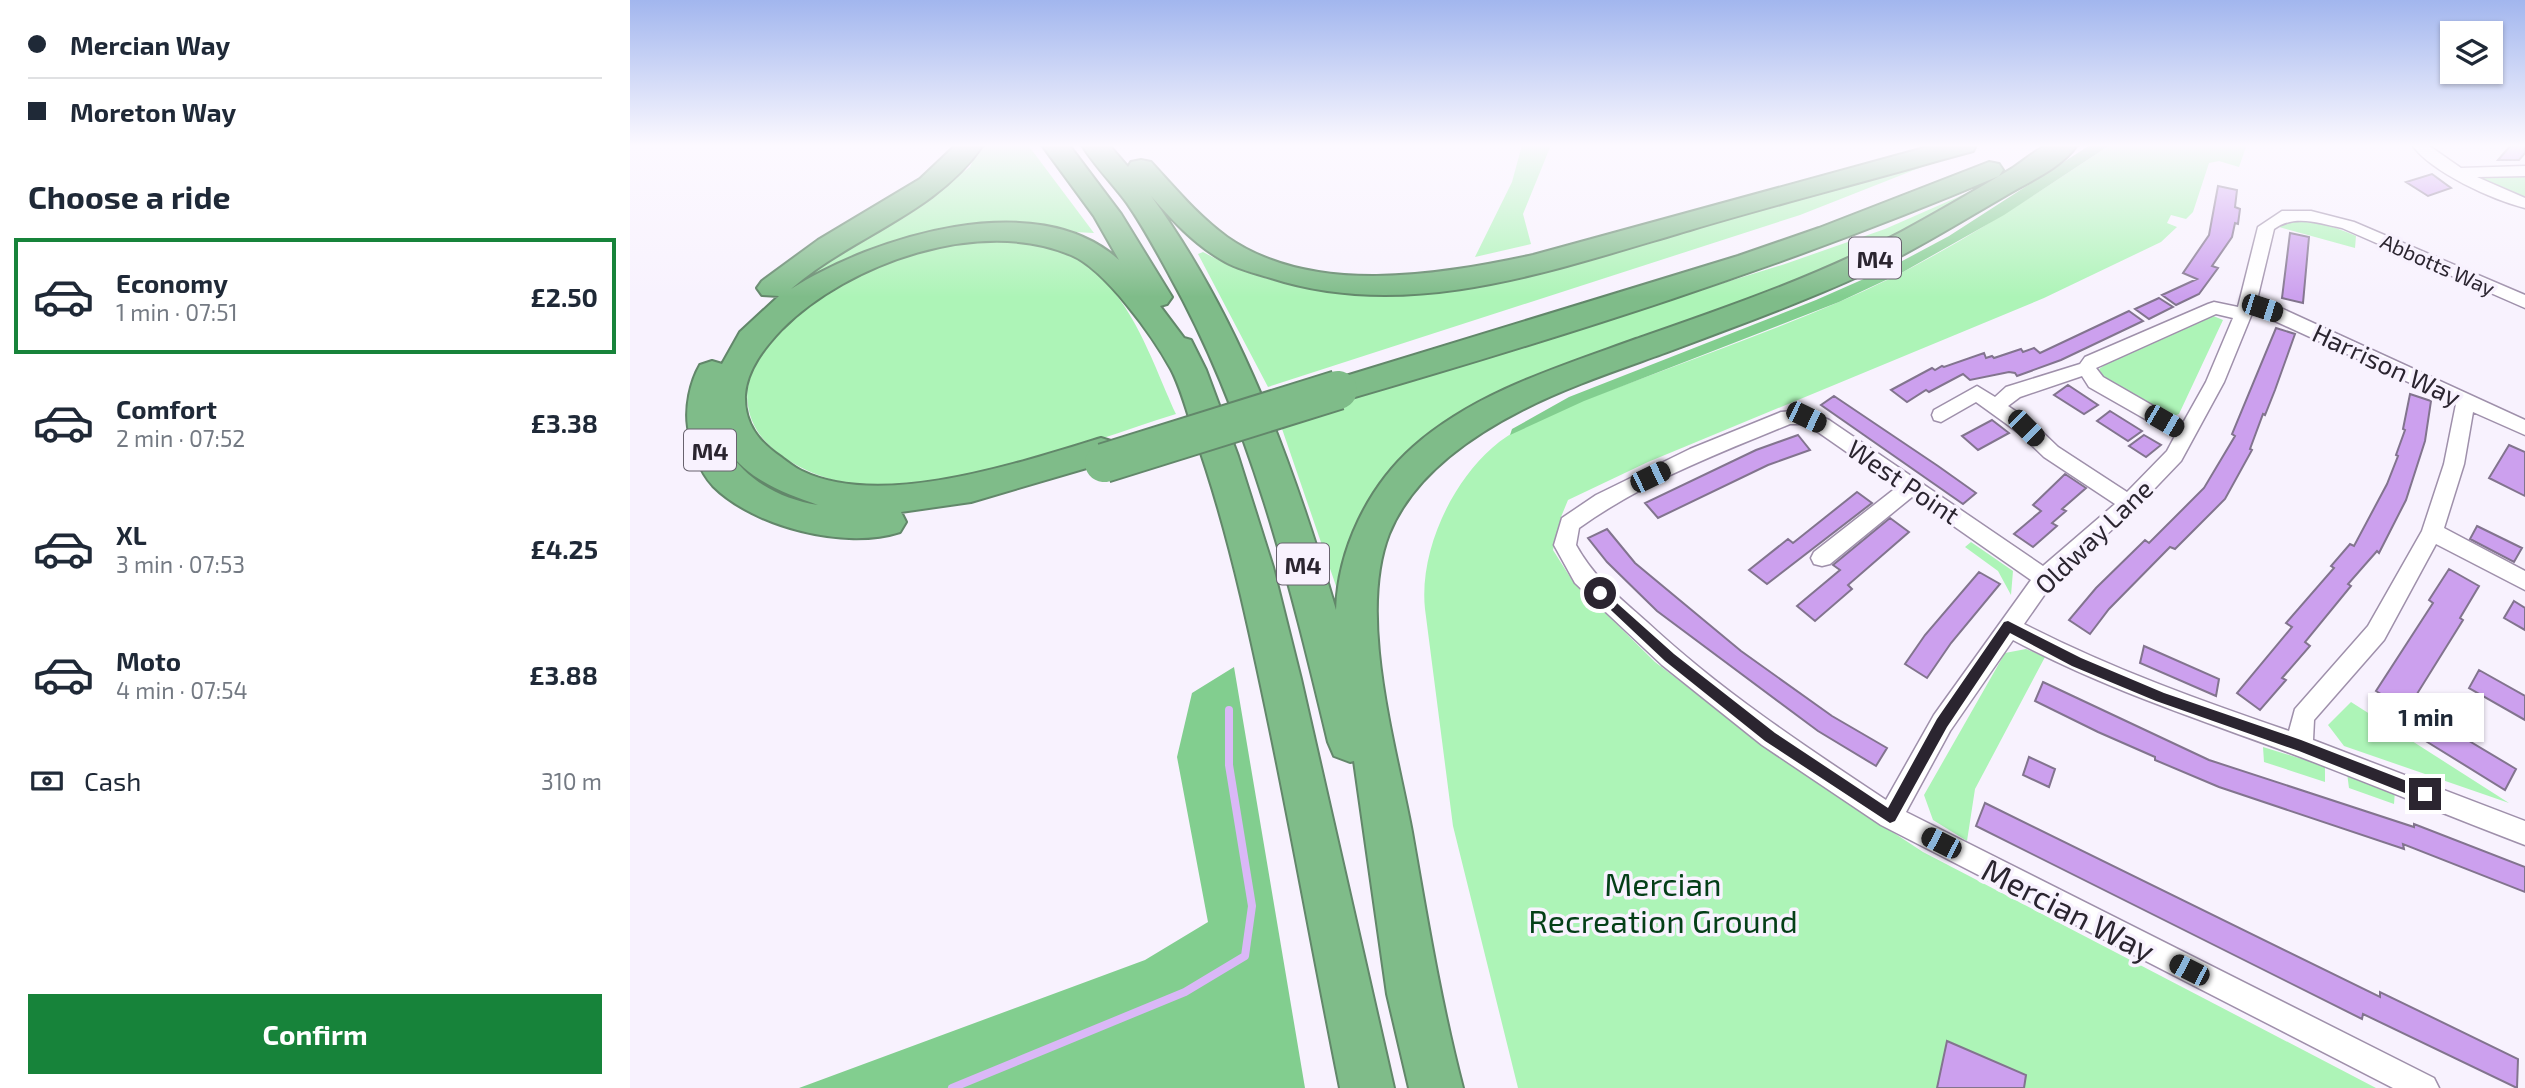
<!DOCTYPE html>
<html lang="en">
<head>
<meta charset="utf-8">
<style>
  :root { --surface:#fff; --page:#f6f6f7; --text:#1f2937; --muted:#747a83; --line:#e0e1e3; --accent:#17833a }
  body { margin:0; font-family:"Exo 2",sans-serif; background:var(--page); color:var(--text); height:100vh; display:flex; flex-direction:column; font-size:26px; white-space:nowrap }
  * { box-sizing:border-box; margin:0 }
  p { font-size:23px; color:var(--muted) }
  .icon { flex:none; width:38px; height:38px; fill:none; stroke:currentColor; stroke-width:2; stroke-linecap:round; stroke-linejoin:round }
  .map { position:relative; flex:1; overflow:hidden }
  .sheet { display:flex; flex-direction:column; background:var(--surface); width:630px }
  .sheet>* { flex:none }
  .guide { display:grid; align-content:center; height:154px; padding:0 28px; background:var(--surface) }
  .buttons { position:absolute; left:1810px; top:21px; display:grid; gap:14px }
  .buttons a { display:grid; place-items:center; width:63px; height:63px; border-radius:0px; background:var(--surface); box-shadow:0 2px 5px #0004; font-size:35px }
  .end { position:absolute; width:32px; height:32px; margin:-16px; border:9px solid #2b2530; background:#fff; box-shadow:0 0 0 4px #fff }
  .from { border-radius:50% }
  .bubble { position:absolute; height:49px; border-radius:0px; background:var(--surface); box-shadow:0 2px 5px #0004; font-size:23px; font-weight:700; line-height:49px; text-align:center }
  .car { position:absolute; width:21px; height:42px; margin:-21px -10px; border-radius:9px; box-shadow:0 0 5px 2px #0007; background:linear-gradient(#222 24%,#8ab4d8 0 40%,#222 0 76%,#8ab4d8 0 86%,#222 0) }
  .guide b { display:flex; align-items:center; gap:24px; height:66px; font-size:26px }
  .guide b+b { border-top:2px solid var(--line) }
  .guide i { width:18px; height:18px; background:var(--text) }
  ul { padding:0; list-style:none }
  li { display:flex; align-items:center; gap:21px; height:116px; margin:0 14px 10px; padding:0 14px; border:4px solid transparent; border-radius:0px }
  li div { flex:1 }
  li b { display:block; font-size:26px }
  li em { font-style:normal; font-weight:700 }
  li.selected { border-color:var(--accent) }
  li>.icon { width:63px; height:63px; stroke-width:1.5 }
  h2 { padding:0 28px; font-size:32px; line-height:84px }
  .pay { display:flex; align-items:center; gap:18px; height:77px; padding:0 28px; font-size:26px }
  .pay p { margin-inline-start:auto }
  .action { display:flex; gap:14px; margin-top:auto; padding:14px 28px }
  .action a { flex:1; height:80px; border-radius:0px; background:var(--accent); color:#fff; font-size:28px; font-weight:700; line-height:80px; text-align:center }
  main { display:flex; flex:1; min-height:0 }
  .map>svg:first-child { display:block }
  .green { fill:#adf4b7 }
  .forest { fill:#82ce8f }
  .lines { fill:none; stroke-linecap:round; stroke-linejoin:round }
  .stream { stroke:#dab8f7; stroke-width:8 }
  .building { fill:#cca0ee; stroke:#82748e; stroke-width:2 }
  .street-casing { stroke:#9f90ab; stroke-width:3 }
  .highway-casing { stroke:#62876a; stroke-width:4 }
  .street { fill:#fff; fill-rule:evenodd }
  .highway { fill:#7fbc89; fill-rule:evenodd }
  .highway-bridge-casing { stroke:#62876a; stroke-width:42; stroke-linecap:butt }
  .highway-bridge { stroke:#7fbc89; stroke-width:38 }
  .route { fill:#2b2530 }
  .labels { text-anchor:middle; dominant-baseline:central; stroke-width:7; stroke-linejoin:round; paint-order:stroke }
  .far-street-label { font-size:21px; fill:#2b2530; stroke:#f8f2fe }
  .shield { fill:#f8f2fe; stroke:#68626e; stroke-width:2 }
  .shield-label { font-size:24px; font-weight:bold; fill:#2b2530 }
  .street-label { font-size:26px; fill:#2b2530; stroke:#f8f2fe }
  .near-park-label { font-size:32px; fill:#043f17; stroke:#f8f2fe }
  .near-street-label { font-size:32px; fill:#2b2530; stroke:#f8f2fe }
</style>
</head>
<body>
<main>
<section class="sheet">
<div class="guide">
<b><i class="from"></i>Mercian Way</b>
<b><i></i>Moreton Way</b>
</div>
<h2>Choose a ride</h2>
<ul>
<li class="selected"><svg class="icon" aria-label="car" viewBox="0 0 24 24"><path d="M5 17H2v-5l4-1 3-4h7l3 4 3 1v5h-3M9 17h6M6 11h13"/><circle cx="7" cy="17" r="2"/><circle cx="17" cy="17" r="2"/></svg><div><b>Economy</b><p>1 min · 07:51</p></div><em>£2.50</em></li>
<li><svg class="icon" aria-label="car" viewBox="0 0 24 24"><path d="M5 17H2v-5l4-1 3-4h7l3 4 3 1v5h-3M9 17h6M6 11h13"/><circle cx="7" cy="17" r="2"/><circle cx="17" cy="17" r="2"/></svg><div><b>Comfort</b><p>2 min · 07:52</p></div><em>£3.38</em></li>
<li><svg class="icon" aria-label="car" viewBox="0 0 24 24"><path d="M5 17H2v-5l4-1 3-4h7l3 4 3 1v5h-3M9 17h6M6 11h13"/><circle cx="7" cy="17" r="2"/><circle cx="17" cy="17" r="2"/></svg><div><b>XL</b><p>3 min · 07:53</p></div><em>£4.25</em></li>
<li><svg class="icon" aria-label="car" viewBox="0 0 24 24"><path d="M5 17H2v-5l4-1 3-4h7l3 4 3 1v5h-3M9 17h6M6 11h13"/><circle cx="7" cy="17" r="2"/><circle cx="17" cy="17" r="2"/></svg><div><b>Moto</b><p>4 min · 07:54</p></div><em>£3.88</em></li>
</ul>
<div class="pay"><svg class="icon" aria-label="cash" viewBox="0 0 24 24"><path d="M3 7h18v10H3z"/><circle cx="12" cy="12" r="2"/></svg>Cash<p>310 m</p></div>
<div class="action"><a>Confirm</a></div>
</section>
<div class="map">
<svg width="1895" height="1088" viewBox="0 0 1895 1088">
  <rect width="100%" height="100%" fill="#f8f2fe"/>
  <!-- green -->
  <path class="green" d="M350,145H398L464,233L344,227L150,297L190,262L300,197L340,167Z
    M892,145H921L893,214L901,244L845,257L882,182Z
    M1480,145H1615L1616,147L1609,167L1589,161L1579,163L1563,212L1556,219L1541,215L1537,223L1547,227L1531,242L1414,298L1018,462L938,500L931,517L923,550L942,580L1025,662L1132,744L1200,791L1293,852L1746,1088H888L823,826L795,609C789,553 820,485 862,448C891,422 944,404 981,390C1057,361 1134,334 1209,302C1306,261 1393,203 1480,145Z
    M1335,150L1170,215L638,387L568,254L573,252C649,293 719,297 804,291Z
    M1895,176V201L1845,177L1848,176Z
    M1353,186L1230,257L836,413L712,590L706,586L650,423L772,382L1155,264L1255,229Z
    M1659,221C1684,221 1704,226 1726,236L1725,248L1645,226Z
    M352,239C372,241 396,240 416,245C494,268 516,348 546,414C447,445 332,494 227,484C193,481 151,463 130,435C107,403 117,361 143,333C152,325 163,318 172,310C183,302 194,290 206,284C231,271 261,258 289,249C308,243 331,243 352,239Z
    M1581,315L1593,320L1549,414L1540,417L1474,378L1469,369L1479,362Z
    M1341,542L1383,571L1381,595L1368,571L1335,547Z
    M1396,649L1415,657L1345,789L1337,841L1303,820L1294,795L1375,653Z
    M1721,702L1879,803L1714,746L1698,725Z
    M1633,747L1695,766V782L1634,762Z
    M1717,773L1765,791L1764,804L1719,788Z"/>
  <!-- forest -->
  <path class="forest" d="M1460,145H1480L1374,215L1273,272L1209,302L954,401L880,435L882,429L939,397L1186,300L1261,267L1319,236Z
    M604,667L675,1088H169L515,960L578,922L547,757L562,693Z"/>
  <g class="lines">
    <!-- stream -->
    <path class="stream" d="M322,1088L555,992L615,956L622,906L599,765V710"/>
  </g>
  <!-- building -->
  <path class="building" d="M1881,145H1895V153L1889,160H1868Z
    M1802,174L1821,188L1798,196L1776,182Z
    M1588,186L1607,190L1605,207L1610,209L1608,224L1605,223L1602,237L1582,266L1588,268L1569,294L1546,305L1532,295L1567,279L1553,273L1579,235Z
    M1660,233L1679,237L1673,303L1652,298Z
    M1529,298L1543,307L1519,319L1505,309Z
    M1499,311L1513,321L1431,360L1387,376L1385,373L1379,372L1340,380L1333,374L1299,392L1296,390L1277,402L1261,390L1302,368L1305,370L1312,366L1314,367L1354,353L1356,358L1362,356L1364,358L1391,349L1393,352L1404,348L1410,353Z
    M1646,328L1665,334L1645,390L1635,415L1633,414L1620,449L1622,450L1595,499L1545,549L1540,547L1479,609L1460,634L1439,620L1466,588L1515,540L1519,543L1574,488L1605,436L1602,434Z
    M1438,385L1468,405L1454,414L1424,395Z
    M1780,394L1801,401L1795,441L1776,500L1749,553L1747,551L1718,584L1721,586L1675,642L1680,646L1652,678L1656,680L1630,710L1607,693L1662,627L1656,623L1704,568L1701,566L1720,544L1724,546L1757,484L1768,456L1766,455L1775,430L1773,429Z
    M1204,396L1308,466L1346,493L1333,504L1191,405Z
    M1480,411L1512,431L1498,441L1467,421Z
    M1362,420L1379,433L1348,450L1332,436Z
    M1168,435L1180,450L1138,465L1028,518L1015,503L1126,450Z
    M1514,435L1531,445L1516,457L1499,446Z
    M1879,445L1895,452V496L1859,478Z
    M1435,474L1456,488L1432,509L1436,511L1422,523L1427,526L1403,547L1384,534L1411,511L1403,505Z
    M1227,492L1242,503L1137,584L1119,570L1158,539L1163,543Z
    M1260,518L1279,532L1218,585L1222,589L1185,621L1167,606L1210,570L1203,565Z
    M1847,526L1892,548L1884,562L1840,539Z
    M977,529L1005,563L1111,651L1202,716L1257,748L1246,766L1188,731L1027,611L977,562L958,538Z
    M1819,569L1849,586L1830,618L1833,620L1777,710L1746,691L1803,603L1799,600Z
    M1349,572L1370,584L1321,643L1297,678L1275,664L1295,635Z
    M1884,601L1895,608V630L1874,618Z
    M1514,646L1589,679L1586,696L1510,663Z
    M1849,670L1895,696V720L1839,688Z
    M1413,682L1579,760L1784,827V824L1895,867V892L1773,844L1774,849L1589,787L1525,760V757L1468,732L1405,701Z
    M1784,708L1886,769L1875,790L1773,727Z
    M1399,757L1425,769L1419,787L1393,775Z
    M1355,803L1750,997V992L1888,1059L1887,1088L1733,1014L1732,1019L1346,826Z
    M1317,1041L1396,1075L1394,1088H1307Z"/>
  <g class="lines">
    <defs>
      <path id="street" d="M1782,145H1798L1831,168L1895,166V176L1847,177L1895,198V208C1863,200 1801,172 1782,145Z
        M1652,211H1681L1724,222L1895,295V308L1712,228C1688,223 1665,214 1644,229L1627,300L1653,309L1895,420V435L1843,412L1834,464L1814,528L1895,571V590L1806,544L1754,640L1684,720L1683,740L1895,821V845C1819,816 1744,785 1668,756C1569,719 1477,690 1383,640L1320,731L1276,812L1804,1078L1809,1088H1763L1251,825L1132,745L1032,665L945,583L924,545L932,518L966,495L1060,449L1151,412L1176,410L1199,420L1413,566L1485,504L1414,457L1389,433L1346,402L1311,422L1304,420L1302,415L1304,410L1347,386L1365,397L1376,387L1450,364L1455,357L1578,304L1584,302L1608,307L1628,227ZM1623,311L1826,404L1814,464L1792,531L1738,626L1665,709L1659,731C1568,700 1480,668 1394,624L1422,584L1506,508L1551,461L1594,382ZM1586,314L1603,318L1576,382L1553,423L1473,377L1466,368ZM1452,376L1459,387L1545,436L1537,451L1497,492L1428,447L1403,423L1378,406L1390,397ZM1160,424H1173L1185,430L1267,487L1184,552L1181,558L1184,564L1192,566L1200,564L1282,497L1401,580L1304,715L1256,800C1173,745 1090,690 1017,622C988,596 965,579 946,545L949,528C1013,482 1087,454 1160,424Z"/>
      <path id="highway" d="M326,145H353C307,213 222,236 161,289C243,237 406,185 489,260L464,216L412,145H439L491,214L542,297L537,304L530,306L554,338L561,340L576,370L608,456L643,567L671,679L764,1088H710C677,924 649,759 611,596C598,541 583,486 564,433C557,412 551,388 541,369C523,336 475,269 441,255C351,216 218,263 152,329C135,347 117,369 115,395C114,424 129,442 151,457C158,462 165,468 172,471C252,510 391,462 471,438L484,442L489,451L484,460L341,502L271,512L276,522L270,532C215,550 124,527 83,486C69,471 61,447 58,427C55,408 60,382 70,365L82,361L92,364L110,332L149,296L132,295L127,288L132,281L188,240L290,179ZM97,449C119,480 153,493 188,505C151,499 117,481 97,449Z
        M452,145H479L498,167L501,162L511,160L521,162C545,188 568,216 597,237C683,297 808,275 903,255L1305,145H1346L1343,151L1310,160C1227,184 1143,205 1060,230C926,269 780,323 641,278C624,273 607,269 592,260C564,244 542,220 521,196C610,317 664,467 706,610C708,549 738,487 783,447C845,392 929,367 1006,339C1095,308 1186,277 1271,232C1308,212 1344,191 1381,169C1392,162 1404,151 1416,146C1424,142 1439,145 1447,145C1432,168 1398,182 1375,196C1337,218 1300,241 1261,261C1188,297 1109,325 1032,354C985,371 937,387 892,410C839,437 782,477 759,534C727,616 766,746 782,832C797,918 811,1004 833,1088H779L757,994L724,761L720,762L704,756L698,742C660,583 620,420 540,276C527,252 513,226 497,203C483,184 464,165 452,145Z
        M1359,162L1369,164L1373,170L1369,176C1155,267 932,337 708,402L696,398L691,390L696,382L1108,256L1189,228Z"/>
    </defs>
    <!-- street casing -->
    <use href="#street" class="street-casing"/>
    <!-- highway casing -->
    <use href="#highway" class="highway-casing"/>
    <!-- street -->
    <use href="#street" class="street"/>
    <!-- highway -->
    <use href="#highway" class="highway"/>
    <defs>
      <path id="highway-bridge" d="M474,463L708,390"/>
    </defs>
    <!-- highway-bridge casing -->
    <use href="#highway-bridge" class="highway-bridge-casing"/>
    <!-- highway-bridge -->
    <use href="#highway-bridge" class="highway-bridge"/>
  </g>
  <!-- sky -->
  <linearGradient id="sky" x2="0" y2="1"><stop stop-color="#a2b6ee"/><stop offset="0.49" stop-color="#fcf9ff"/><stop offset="1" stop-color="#fcf9ff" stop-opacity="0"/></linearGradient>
  <rect width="1895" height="297" fill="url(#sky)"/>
  <!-- route -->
  <path class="route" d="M970,588L1044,654L1145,733L1258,808L1307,719L1374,622L1378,621L1451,658L1534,693L1671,740L1800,790L1802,794L1795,801L1669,751L1526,701L1442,666L1380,633L1317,727L1265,821L1260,823L1135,741L1035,661L966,596V589Z"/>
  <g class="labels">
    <!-- far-street labels -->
    <g class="far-street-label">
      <text transform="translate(1808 264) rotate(24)">Abbotts Way</text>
    </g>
    <!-- shield labels -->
    <g class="shield">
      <rect x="1219" y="237.5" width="52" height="41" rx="5"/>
      <rect x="54" y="429.5" width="52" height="41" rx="5"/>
      <rect x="647" y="543.5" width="52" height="41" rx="5"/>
    </g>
    <g class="shield-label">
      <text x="1245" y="258">M4</text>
      <text x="80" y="450">M4</text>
      <text x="673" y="564">M4</text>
    </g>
    <!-- street labels -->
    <g class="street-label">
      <text transform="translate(1757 364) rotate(25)">Harrison Way</text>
      <text transform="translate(1274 481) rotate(34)">West Point</text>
      <text transform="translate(1463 536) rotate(-44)">Oldway Lane</text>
    </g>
    <!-- near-park labels -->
    <g class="near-park-label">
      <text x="1033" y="883">Mercian<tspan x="1033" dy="37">Recreation Ground</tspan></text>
    </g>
    <!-- near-street labels -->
    <g class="near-street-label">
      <text transform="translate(1439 909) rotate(27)">Mercian Way</text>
    </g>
  </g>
</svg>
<div class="buttons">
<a><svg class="icon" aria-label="layers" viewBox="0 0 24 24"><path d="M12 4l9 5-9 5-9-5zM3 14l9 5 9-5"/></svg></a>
</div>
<i class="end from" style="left:970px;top:593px"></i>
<i class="end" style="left:1795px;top:794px"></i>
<div class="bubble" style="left:1738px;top:693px;width:116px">1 min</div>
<i class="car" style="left:1632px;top:308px;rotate:108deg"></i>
<i class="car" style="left:1176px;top:417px;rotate:116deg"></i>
<i class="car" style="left:1534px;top:421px;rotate:120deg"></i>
<i class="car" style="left:1396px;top:428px;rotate:135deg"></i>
<i class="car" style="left:1020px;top:477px;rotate:64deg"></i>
<i class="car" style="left:1311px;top:843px;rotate:297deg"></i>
<i class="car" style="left:1559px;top:970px;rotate:297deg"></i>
</div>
</main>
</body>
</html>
